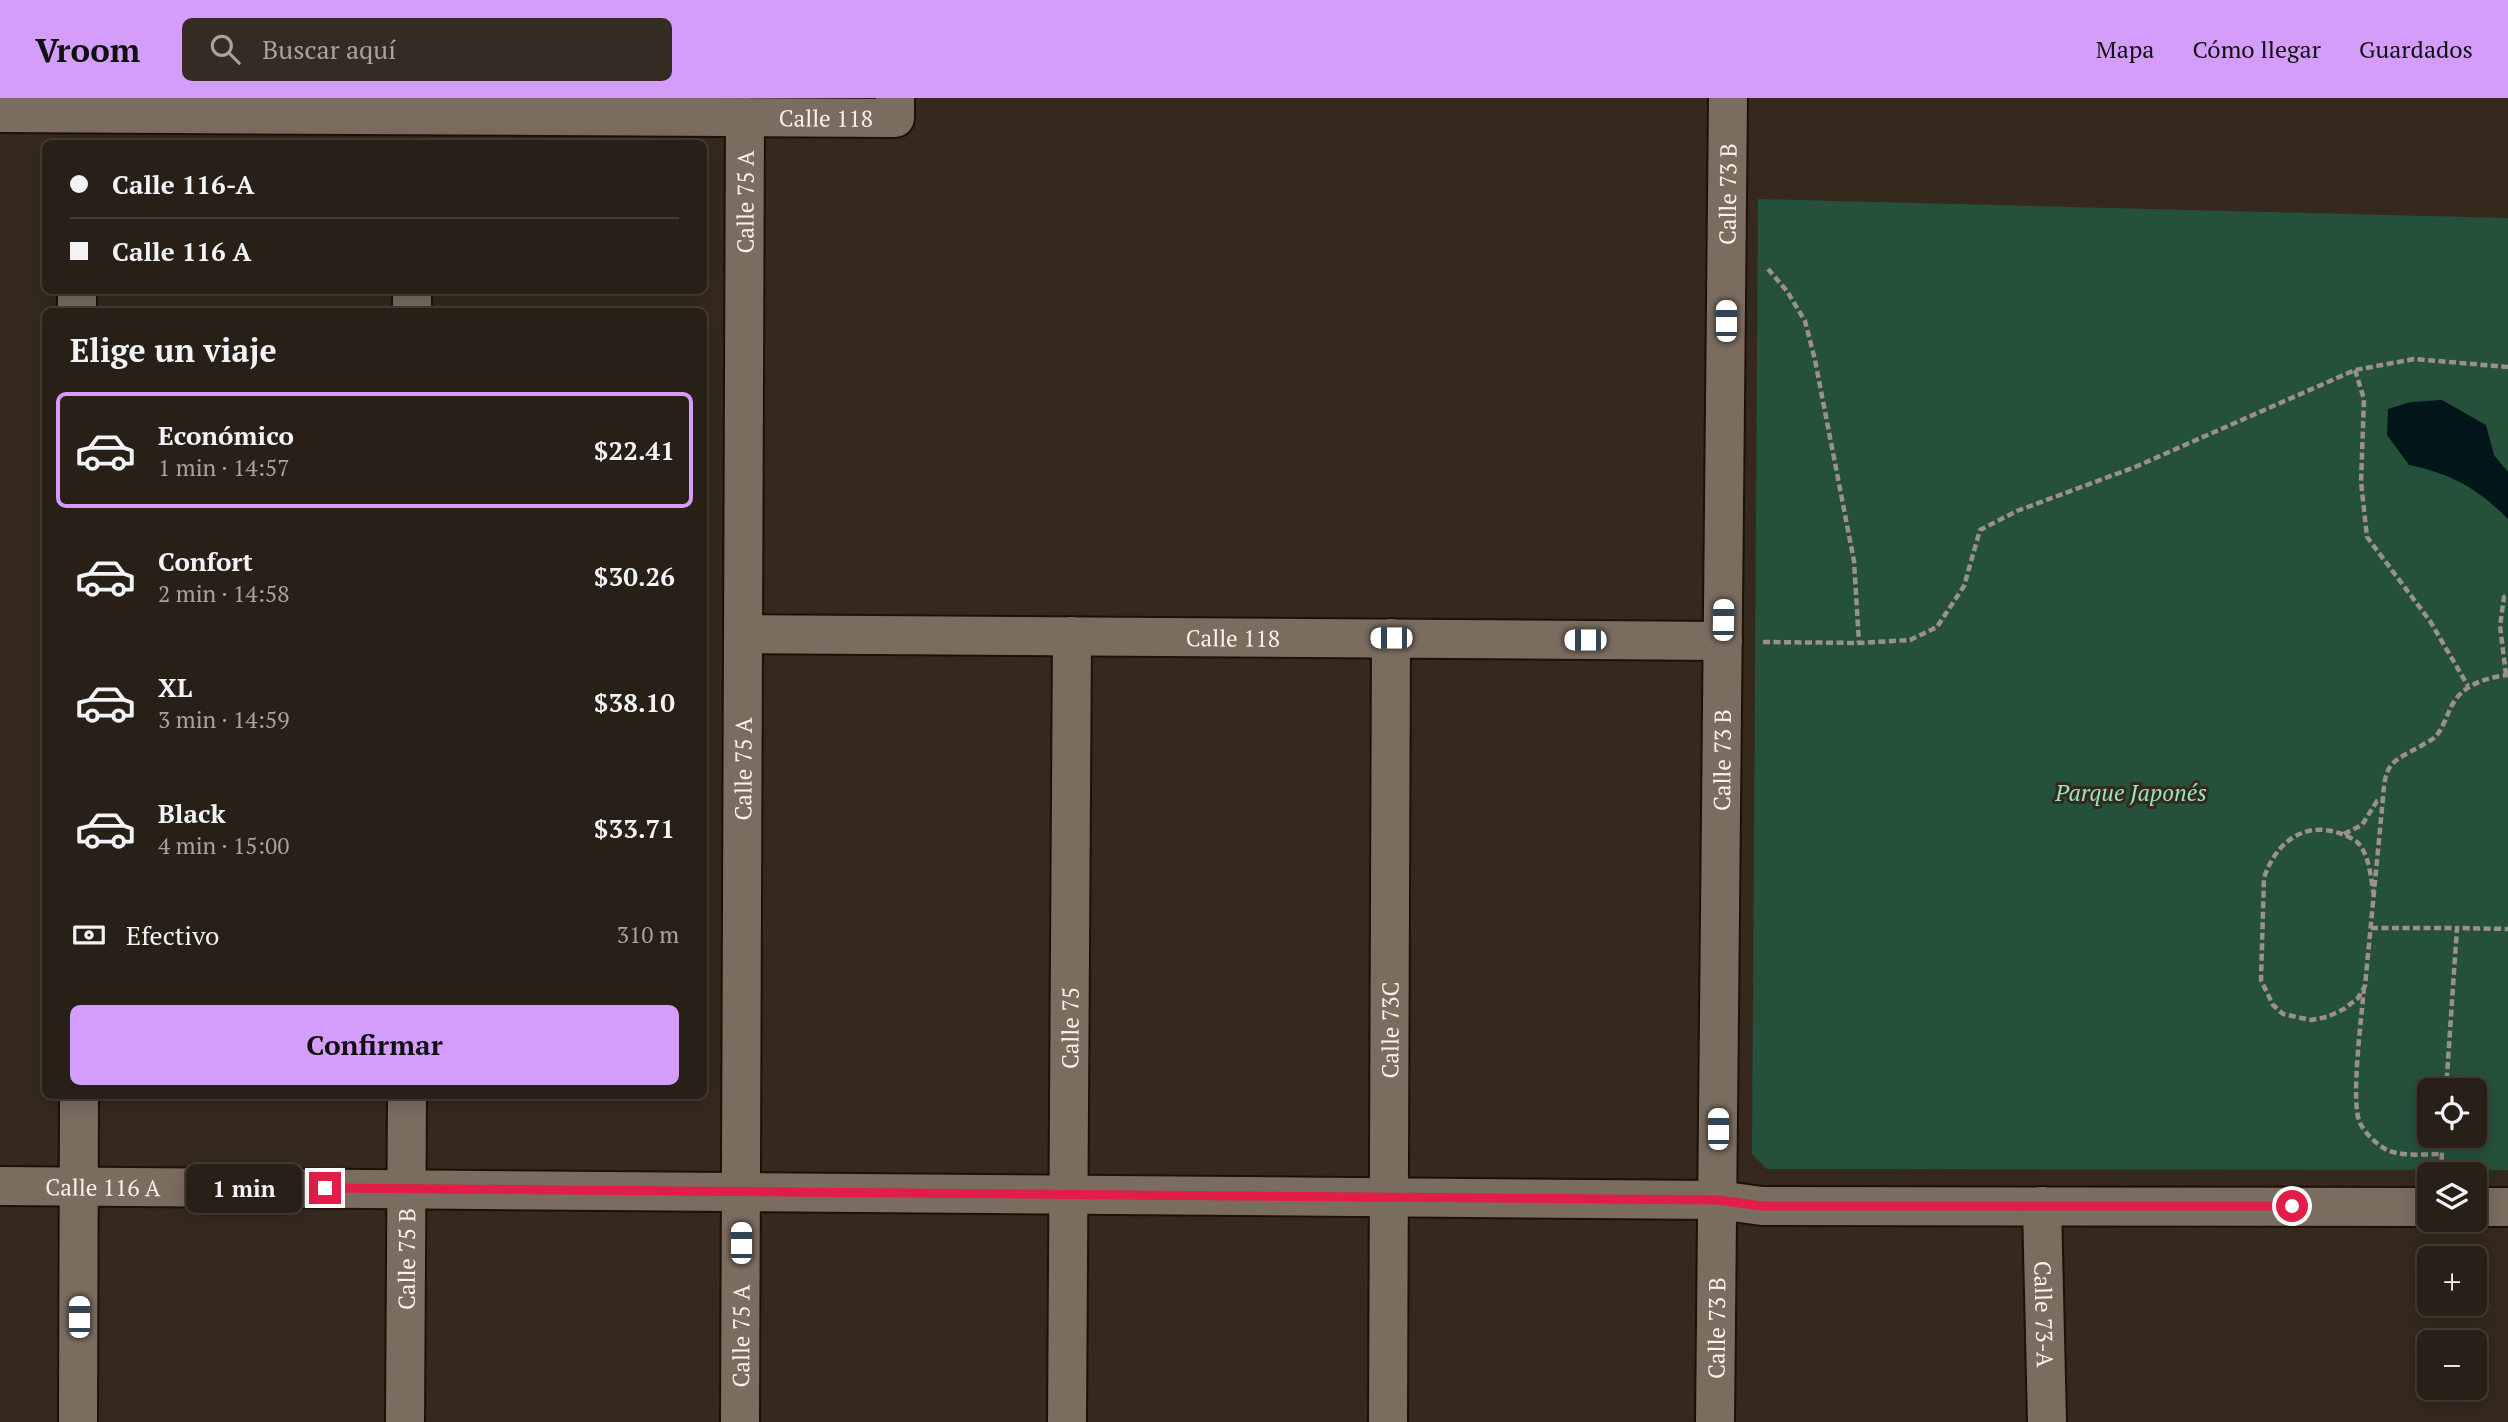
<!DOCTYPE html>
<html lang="es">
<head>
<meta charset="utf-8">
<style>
  :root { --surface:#281f16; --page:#342c23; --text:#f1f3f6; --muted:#a5a2a1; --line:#443d35; --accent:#d49cfb }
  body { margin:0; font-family:"PT Serif",serif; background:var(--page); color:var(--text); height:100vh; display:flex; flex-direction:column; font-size:26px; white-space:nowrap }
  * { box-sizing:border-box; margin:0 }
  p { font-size:23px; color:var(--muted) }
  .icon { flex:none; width:38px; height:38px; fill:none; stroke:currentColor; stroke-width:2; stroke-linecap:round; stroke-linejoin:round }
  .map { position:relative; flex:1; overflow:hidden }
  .details { position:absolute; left:42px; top:210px; width:665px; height:791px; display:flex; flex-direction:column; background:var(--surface); border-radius:10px; box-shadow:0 4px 18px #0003,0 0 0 2px var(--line) }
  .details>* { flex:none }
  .banner { position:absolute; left:42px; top:42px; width:665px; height:154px; border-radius:10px; box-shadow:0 4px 18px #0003,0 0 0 2px var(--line); display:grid; align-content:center; height:154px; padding:0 28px; background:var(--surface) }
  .buttons { position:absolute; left:2417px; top:980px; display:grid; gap:14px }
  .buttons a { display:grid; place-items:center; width:70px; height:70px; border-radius:10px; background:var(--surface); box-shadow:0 4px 18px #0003,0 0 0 2px var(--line); font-size:35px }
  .end { position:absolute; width:32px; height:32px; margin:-16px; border:9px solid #e11d48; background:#fff; box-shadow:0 0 0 4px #fff }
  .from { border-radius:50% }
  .bubble { position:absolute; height:49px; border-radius:10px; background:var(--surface); box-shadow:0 4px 18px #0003,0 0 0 2px var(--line); font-size:23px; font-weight:700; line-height:49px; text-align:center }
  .car { position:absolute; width:21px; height:42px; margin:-21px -10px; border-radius:9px; box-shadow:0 0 5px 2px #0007; background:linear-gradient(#fff 24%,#345 0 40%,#fff 0 76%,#345 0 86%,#fff 0) }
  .banner b { display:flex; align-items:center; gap:24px; height:66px; font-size:26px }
  .banner b+b { border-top:2px solid var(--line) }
  .banner i { width:18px; height:18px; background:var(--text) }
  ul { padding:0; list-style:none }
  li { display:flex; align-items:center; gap:21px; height:116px; margin:0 14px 10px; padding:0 14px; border:4px solid transparent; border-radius:10px }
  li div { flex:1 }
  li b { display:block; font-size:26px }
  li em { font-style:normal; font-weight:700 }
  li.on { border-color:var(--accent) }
  li>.icon { width:63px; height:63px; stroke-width:1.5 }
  h2 { padding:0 28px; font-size:32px; line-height:84px }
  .pay { display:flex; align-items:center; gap:18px; height:77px; padding:0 28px; font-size:26px }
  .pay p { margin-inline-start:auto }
  .primary-button { display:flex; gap:14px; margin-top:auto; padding:14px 28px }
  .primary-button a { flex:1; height:80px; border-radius:10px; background:var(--accent); color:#111; font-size:28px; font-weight:700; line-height:80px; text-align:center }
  header { display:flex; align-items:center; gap:42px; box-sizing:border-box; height:98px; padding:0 35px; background:var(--accent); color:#111 }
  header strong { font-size:33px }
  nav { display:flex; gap:38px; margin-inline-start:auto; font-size:24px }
  .search { width:490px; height:63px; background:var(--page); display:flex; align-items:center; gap:18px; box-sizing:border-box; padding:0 24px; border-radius:10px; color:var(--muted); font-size:26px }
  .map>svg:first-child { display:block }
  .green { fill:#25513b; fill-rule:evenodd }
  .water { fill:#021519 }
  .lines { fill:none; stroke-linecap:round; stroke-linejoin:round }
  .minor-casing { stroke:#1c1107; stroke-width:42 }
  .path { stroke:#9b9188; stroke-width:4.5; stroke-dasharray:7 3.5; stroke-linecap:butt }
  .minor { stroke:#7a6c5f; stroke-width:38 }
  .route { stroke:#e11d48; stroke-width:9 }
  .labels { text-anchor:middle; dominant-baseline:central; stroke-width:6; stroke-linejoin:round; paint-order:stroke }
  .street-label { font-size:23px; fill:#f9f1e9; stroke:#35291d }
  .park-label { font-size:23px; font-style:italic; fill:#95e6ba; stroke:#35291d }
</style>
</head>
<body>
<header>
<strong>Vroom</strong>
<div class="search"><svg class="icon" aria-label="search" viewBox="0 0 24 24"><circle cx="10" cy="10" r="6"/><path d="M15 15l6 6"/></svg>Buscar aquí</div>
<nav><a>Mapa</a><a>Cómo llegar</a><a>Guardados</a></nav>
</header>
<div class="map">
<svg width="2508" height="1324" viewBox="0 0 2508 1324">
  <rect width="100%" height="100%" fill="#35291d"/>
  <!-- green -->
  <path class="green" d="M1758,101L2508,120V1072L1767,1071L1752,1056ZM2429,992H2474V1038H2429Z"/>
  <!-- water -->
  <path class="water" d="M2442,302L2486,327L2494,357L2508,374V421C2477,390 2452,376 2409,367L2387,337L2388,311L2411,304Z"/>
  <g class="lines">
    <defs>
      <g id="minor">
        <path id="s1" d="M0,15L895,20V0"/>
        <path d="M77,192V214"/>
        <path d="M412,214V192"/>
        <path id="s2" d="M743,536L1723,543"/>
        <path id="s3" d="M0,1088L1718,1102L1762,1108L2429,1109"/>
        <path id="s4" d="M2042,1108L2047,1324"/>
        <path d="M2474,1109H2508"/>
        <path d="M78,1324L79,998"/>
        <path id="s5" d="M405,1324L407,998"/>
        <path id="s6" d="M740,1324L745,19"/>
        <path id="s7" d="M1067,1324L1072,538"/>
        <path id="s8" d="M1388,1324L1391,540"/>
        <path id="s9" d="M1715,1324L1728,0"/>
      </g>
    </defs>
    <!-- minor casing -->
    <use href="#minor" class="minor-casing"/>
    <!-- path -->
    <path class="path" d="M1768,171L1787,193L1805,223L1815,262L1854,463L1859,545
      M2355,272L2364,301L2361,384L2367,439L2430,523L2468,588
      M1763,544L1859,545L1910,542L1937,529L1964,488L1980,432L2017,413L2135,369L2355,272L2414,261L2508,269
      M2506,577L2500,528L2504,499L2508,497
      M2344,736L2362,727L2377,703L2383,701
      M2374,798C2371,782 2370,758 2358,745C2353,740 2345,737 2339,735C2302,723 2275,746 2264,780L2261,882L2273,907L2283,916L2311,922L2327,919L2344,911L2358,900L2365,888L2383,700C2385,665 2391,664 2421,648C2425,645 2431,643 2435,639C2442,632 2446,620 2450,611C2461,587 2484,580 2508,577
      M2371,830H2457
      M2364,889C2362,917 2350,1004 2360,1025C2365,1035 2377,1047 2387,1052C2403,1059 2425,1056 2442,1056
      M2446,992L2457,830L2508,831
      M2441,1072L2443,1038"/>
    <!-- minor -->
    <use href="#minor" class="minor"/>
  </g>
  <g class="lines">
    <!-- route -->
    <path class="route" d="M325,1090L1717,1102L1762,1108H2292"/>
  </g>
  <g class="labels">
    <!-- street labels -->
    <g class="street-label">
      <text stroke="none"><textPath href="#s1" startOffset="826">Calle 118</textPath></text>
      <text stroke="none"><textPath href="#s9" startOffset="1228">Calle 73 B</textPath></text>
      <text stroke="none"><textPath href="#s6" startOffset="1220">Calle 75 A</textPath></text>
      <text stroke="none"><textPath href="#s2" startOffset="490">Calle 118</textPath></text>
      <text stroke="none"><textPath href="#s9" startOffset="662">Calle 73 B</textPath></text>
      <text stroke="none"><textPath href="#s6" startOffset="653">Calle 75 A</textPath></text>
      <text stroke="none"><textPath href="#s7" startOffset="394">Calle 75</textPath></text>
      <text stroke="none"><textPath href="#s8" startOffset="392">Calle 73C</textPath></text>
      <text stroke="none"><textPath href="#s3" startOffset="103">Calle 116 A</textPath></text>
      <text stroke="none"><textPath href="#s5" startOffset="163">Calle 75 B</textPath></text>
      <text stroke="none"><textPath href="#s4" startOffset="108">Calle 73-A</textPath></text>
      <text stroke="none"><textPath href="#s9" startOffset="94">Calle 73 B</textPath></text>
      <text stroke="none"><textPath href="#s6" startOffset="86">Calle 75 A</textPath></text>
    </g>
    <!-- park labels -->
    <g class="park-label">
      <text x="2131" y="694">Parque Japonés</text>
    </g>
  </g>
</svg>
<div class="buttons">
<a><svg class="icon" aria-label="locate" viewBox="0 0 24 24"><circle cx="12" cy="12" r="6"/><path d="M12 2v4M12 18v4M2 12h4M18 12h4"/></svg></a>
<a><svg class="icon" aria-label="layers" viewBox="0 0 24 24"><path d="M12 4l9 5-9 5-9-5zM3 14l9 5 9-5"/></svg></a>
<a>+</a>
<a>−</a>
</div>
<i class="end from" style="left:2292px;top:1108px"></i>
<i class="end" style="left:325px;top:1090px"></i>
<div class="bubble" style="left:186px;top:1066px;width:116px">1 min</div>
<i class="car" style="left:1726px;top:223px;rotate:0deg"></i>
<i class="car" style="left:1723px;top:522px;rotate:1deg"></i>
<i class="car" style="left:1391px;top:540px;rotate:270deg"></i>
<i class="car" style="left:1585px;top:542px;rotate:270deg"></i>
<i class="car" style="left:1718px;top:1031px;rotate:0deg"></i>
<i class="car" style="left:741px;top:1145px;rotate:0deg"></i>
<i class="car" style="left:79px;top:1219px;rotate:0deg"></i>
<div class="banner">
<b><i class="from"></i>Calle 116-A</b>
<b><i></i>Calle 116 A</b>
</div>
<section class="details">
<h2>Elige un viaje</h2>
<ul>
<li class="on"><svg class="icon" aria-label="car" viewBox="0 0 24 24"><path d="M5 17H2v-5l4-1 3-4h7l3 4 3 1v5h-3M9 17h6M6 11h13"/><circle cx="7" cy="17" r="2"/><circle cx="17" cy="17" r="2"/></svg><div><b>Económico</b><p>1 min · 14:57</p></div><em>$22.41</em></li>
<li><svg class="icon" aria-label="car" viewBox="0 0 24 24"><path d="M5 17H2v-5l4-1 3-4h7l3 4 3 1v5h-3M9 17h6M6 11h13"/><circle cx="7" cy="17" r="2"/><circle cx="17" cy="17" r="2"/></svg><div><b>Confort</b><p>2 min · 14:58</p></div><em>$30.26</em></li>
<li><svg class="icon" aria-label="car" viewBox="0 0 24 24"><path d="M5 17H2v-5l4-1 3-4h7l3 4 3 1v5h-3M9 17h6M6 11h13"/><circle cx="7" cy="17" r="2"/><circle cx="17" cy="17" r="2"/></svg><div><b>XL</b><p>3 min · 14:59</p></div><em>$38.10</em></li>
<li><svg class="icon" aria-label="car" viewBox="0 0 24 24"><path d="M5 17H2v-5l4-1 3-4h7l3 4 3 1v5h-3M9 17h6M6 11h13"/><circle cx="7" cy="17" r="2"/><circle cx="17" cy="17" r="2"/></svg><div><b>Black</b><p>4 min · 15:00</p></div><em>$33.71</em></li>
</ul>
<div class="pay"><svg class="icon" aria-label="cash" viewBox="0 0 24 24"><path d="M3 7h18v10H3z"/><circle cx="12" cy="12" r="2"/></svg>Efectivo<p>310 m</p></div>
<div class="primary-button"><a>Confirmar</a></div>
</section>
</div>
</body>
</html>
